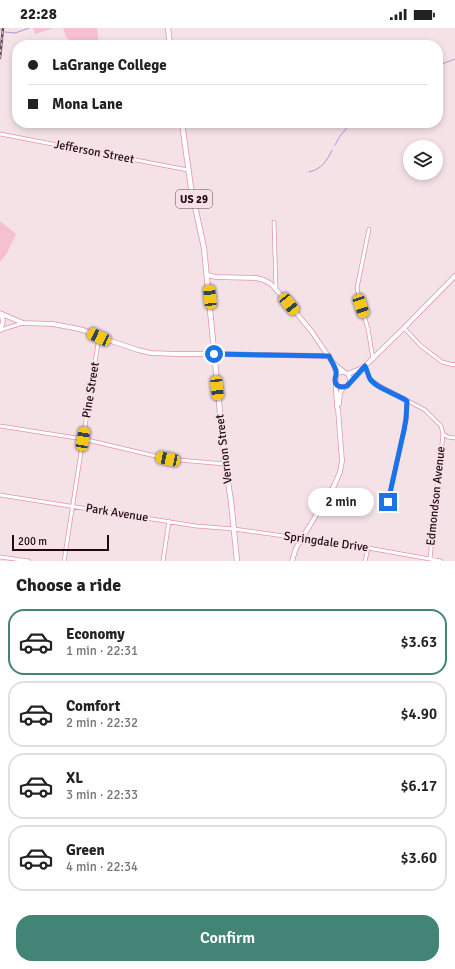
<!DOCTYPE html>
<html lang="en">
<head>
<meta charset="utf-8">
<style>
  :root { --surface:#fff; --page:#f2f2f2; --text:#222; --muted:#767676; --line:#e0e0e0; --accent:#428476 }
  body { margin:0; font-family:Signika,sans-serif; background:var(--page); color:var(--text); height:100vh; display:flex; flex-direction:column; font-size:15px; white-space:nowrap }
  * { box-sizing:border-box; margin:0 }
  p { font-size:13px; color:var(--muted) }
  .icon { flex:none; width:22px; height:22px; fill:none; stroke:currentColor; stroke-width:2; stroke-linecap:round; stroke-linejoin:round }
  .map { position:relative; height:533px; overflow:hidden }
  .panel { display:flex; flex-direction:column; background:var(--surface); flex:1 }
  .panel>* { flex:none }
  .hud { position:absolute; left:12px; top:12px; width:431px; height:88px; border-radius:16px; box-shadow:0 2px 6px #0003; display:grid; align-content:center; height:88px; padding:0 16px; background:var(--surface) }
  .fabs { position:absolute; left:403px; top:112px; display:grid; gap:8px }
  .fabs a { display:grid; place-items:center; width:40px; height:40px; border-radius:50%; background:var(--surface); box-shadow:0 2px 6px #0003; font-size:20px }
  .scale { position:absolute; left:12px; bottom:10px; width:97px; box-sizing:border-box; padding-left:4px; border:2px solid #240713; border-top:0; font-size:11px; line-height:14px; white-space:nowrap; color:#240713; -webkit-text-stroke:3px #f4e2e7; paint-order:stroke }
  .end { position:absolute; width:18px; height:18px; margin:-9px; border:5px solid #1a73e8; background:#fff; box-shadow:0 0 0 2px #fff }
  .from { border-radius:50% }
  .bubble { position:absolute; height:28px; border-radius:14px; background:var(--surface); box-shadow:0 2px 6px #0003; font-size:13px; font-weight:600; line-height:28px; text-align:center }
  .car { position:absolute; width:12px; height:24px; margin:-12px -6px; border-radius:5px; box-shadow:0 0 3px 1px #0007; background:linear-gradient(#f5c518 24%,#345 0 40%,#f5c518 0 76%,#345 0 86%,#f5c518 0) }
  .hud b { display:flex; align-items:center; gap:14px; height:38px; font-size:15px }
  .hud b+b { border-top:1px solid var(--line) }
  .hud i { width:10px; height:10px; background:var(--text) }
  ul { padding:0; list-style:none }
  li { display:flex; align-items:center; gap:12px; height:66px; margin:0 8px 6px; padding:0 8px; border:2px solid var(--line); border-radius:16px }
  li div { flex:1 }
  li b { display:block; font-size:15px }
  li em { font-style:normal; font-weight:600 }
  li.current { border-color:var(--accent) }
  li>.icon { width:36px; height:36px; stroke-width:1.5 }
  h2 { padding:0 16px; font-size:18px; line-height:48px }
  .button { display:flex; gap:8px; margin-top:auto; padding:8px 16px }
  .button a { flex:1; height:46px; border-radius:16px; background:var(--accent); color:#fff; font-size:16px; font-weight:600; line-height:46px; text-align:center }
  .status { display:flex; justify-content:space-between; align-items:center; height:28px; padding:0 20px; background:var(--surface); direction:ltr }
  .status svg { height:11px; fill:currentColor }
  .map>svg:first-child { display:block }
  .green { fill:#f5c1d1 }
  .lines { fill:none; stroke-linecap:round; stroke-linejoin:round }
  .stream { stroke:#ab9ad2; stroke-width:1 }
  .street-casing { stroke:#e493ae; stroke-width:4.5 }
  .secondary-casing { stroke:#e493ae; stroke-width:5.5 }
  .primary-casing { stroke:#e493ae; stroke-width:6 }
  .street { stroke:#fff; stroke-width:3 }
  .secondary { stroke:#fff; stroke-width:4 }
  .primary { stroke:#fff; stroke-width:4.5 }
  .rail-casing { stroke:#684e58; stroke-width:2.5 }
  .rail { stroke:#f4e2e7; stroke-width:1; stroke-dasharray:3; stroke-linecap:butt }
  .route { stroke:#1a73e8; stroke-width:5 }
  .labels { text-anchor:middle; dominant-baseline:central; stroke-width:4; stroke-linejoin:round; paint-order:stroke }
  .shield { fill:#f4e2e7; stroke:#624953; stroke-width:1 }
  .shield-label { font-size:11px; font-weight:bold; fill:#240713 }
  .street-label { font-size:12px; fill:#240713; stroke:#f4e2e7 }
</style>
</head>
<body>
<div class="status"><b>22:28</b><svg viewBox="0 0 49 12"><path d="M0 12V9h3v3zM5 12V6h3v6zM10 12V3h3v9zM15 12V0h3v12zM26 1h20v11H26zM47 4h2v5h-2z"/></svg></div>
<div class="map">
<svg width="455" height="533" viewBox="0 0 455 533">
  <rect width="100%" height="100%" fill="#f4e2e7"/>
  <!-- green -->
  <path class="green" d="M33,0H54L35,6Z
    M63,0H97L99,17H74L66,9Z
    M0,193L16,206L7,225L0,234Z"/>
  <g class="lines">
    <!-- stream -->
    <path class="stream" d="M0,1L1,2
      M5,4L15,5L29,0
      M442,36L455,31
      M335,117L340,108L351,95
      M309,144C322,141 327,133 332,122"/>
    <defs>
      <path id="street" d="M14,47L17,48
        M0,106L188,142
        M274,194L276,261
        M369,201L357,260L359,269L368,301L373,331
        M404,300L421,318L442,334L454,337L455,336
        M0,302L23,295
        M365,339L370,351L380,358L425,382L441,398L443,406L448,409L455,410
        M0,398L83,411L168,431L225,436
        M0,467L196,498L234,501L368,520L441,533
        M388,474L404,402L406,391L407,373
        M0,529L29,533
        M430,531L443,406
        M64,533L99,309
        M163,533L169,493
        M365,533L368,520"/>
      <path id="secondary" d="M207,247L216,249L256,250L264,252L271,256L289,276L312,304L333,335L337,346
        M0,285L23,295L53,296L79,301L86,303L99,309L138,322L151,325L176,326H214L329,328
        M0,302C3,296 4,292 1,286
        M333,335L344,344L348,346C351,351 351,356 345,359H339L336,356
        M348,346L362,340
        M350,355L362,342L363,340L404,300L455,248
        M339,376L340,365L343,360
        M292,533L296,520L334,458L340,444L342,433L338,381L337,379C337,371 334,353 337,346L340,344H344"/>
      <path id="primary" d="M168,0L170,17
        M182,95L191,160L204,220L225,436L231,473L237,533"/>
    </defs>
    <!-- street casing -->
    <use href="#street" class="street-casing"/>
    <!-- secondary casing -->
    <use href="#secondary" class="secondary-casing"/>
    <!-- primary casing -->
    <use href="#primary" class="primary-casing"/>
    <!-- street -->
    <use href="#street" class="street"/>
    <!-- secondary -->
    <use href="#secondary" class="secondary"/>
    <!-- primary -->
    <use href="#primary" class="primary"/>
    <defs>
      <path id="rail" d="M0,30L3,0"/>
    </defs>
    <!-- rail casing -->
    <use href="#rail" class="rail-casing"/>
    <!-- rail -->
    <use href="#rail" class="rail"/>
  </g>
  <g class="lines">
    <!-- route -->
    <path class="route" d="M214,326L329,328C331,333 335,338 336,343C337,347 335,348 335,352C335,359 342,360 347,358L365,338C367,342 368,347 370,351C377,361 397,366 407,373L406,391L404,402L388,474"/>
  </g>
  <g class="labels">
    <!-- shield labels -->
    <rect class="shield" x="176" y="162" width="36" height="18" rx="3"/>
    <g class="shield-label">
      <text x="194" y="171">US 29</text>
    </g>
    <!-- street labels -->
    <g class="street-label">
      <text transform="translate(94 124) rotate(11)">Jefferson Street</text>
      <text transform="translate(91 362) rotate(-81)">Pine Street</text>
      <text transform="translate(224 421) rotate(-97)">Vernon Street</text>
      <text transform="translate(436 468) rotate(-84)">Edmondson Avenue</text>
      <text transform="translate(117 485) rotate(9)">Park Avenue</text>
      <text transform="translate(326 514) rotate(8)">Springdale Drive</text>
    </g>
  </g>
</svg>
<div class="fabs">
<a><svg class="icon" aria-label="layers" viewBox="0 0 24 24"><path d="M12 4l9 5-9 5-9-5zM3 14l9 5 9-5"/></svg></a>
</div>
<div class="scale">200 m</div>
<i class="end from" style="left:214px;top:326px"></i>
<i class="end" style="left:388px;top:474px"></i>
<div class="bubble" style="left:308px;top:460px;width:66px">2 min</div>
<i class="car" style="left:210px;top:269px;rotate:354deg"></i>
<i class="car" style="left:289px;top:276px;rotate:141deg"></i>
<i class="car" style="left:361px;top:278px;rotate:162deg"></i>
<i class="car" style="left:99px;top:309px;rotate:295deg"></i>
<i class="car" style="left:217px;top:360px;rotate:174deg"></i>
<i class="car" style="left:83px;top:411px;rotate:9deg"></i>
<i class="car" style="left:168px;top:431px;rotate:282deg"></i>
<div class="hud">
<b><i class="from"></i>LaGrange College</b>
<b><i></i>Mona Lane</b>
</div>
</div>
<section class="panel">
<h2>Choose a ride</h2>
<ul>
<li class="current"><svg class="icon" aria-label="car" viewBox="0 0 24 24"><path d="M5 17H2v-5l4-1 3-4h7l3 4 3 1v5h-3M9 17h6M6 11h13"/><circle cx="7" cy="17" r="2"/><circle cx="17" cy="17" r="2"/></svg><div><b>Economy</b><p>1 min · 22:31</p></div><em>$3.63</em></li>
<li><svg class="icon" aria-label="car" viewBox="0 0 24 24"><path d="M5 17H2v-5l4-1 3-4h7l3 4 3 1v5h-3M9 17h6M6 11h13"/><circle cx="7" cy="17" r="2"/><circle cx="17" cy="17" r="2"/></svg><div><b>Comfort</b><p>2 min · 22:32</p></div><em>$4.90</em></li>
<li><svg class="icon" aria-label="car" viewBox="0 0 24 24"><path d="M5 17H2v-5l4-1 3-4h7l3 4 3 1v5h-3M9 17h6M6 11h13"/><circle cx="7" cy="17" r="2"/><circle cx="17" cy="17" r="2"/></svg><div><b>XL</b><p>3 min · 22:33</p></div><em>$6.17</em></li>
<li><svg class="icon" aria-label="car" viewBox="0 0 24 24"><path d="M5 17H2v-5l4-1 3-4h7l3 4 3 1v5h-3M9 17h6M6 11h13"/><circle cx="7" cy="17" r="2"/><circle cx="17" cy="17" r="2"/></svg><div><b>Green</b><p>4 min · 22:34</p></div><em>$3.60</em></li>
</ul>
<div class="button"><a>Confirm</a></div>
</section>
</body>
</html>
